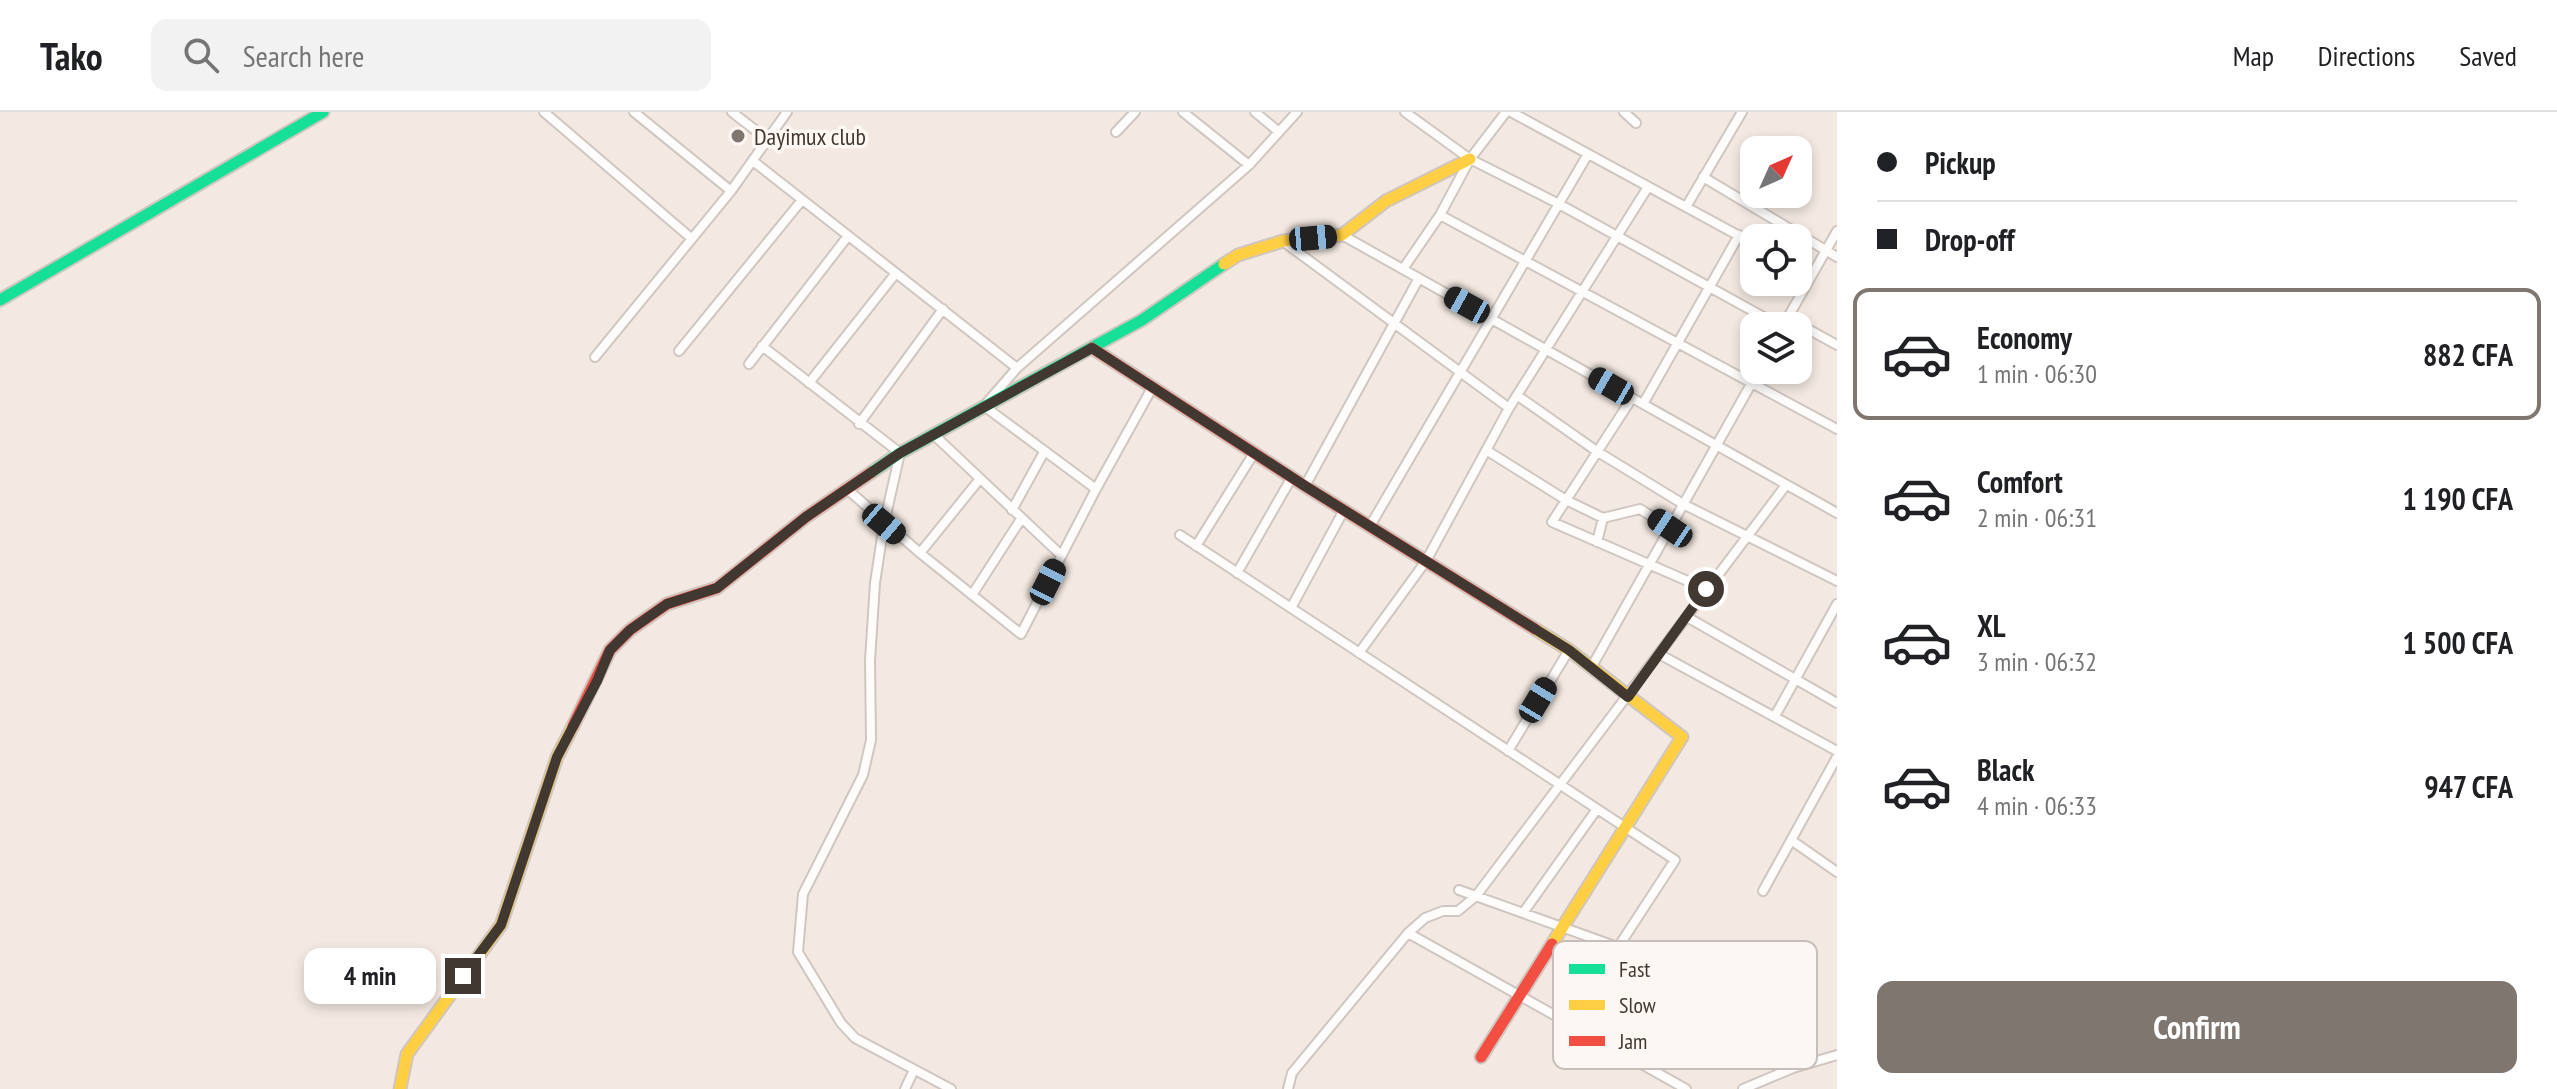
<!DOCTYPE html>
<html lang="en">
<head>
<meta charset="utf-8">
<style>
  :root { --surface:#fff; --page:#f2f2f2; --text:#202124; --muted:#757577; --line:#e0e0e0; --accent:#807670 }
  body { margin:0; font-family:"PT Sans Narrow",sans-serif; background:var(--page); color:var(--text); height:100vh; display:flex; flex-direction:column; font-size:30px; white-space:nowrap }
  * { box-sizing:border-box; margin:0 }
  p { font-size:26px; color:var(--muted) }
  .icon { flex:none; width:44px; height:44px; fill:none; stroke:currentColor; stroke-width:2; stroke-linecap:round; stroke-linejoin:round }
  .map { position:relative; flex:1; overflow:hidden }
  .side { display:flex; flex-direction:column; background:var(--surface); width:720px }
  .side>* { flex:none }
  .guide { display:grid; align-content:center; height:176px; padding:0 40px; background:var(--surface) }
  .needle { width:52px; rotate:45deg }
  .tools { position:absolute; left:1740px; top:24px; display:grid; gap:16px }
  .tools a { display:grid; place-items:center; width:72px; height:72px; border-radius:16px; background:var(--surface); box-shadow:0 4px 12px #0003; font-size:40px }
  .end { position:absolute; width:36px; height:36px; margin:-18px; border:10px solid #423832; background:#fff; box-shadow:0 0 0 4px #fff }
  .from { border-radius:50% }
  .bubble { position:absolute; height:56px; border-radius:16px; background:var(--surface); box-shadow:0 4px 12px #0003; font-size:26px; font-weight:800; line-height:56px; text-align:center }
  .car { position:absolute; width:24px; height:48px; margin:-24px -12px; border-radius:10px; box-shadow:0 0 6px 2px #0007; background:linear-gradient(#222 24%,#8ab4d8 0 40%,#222 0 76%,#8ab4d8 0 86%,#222 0) }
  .guide b { display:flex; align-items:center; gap:28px; height:76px; font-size:30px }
  .guide b+b { border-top:2px solid var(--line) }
  .guide i { width:20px; height:20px; background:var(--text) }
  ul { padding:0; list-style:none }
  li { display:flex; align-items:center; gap:24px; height:132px; margin:0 16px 12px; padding:0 24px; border:4px solid transparent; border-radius:16px }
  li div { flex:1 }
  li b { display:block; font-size:30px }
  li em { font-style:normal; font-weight:800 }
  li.current { border-color:var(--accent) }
  li>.icon { width:72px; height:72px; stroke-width:1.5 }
  .primary-button { display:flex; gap:16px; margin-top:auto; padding:16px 40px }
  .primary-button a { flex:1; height:92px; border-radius:16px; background:var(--accent); color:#fff; font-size:32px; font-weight:800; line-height:92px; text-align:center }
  header { display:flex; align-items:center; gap:48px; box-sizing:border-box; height:112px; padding:0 40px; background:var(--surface); border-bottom:2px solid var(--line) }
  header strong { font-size:38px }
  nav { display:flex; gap:44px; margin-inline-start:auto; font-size:28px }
  .search { width:560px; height:72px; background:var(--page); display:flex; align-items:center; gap:20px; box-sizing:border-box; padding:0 28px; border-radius:16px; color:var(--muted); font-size:30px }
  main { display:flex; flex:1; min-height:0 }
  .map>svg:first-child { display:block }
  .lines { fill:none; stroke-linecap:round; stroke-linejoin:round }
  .street-casing { stroke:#d0c6c0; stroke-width:12 }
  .fast-casing { stroke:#d0c6c0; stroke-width:15 }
  .slow-casing { stroke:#d0c6c0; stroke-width:15 }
  .jam-casing { stroke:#d0c6c0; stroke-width:15 }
  .street { stroke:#fdfcfb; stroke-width:8 }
  .fast { stroke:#16e098; stroke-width:11 }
  .slow { stroke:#ffcf43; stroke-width:11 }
  .jam { stroke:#f24e42; stroke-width:11 }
  .route { stroke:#423832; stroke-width:10 }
  .poi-dot { fill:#807670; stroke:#fdf7f4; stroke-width:3 }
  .labels { text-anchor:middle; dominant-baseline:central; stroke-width:7; stroke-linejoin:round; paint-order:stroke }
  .poi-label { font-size:24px; fill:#423832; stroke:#fdf7f4; text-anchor:start }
  .key { fill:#fdf7f4; stroke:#c5beba; stroke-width:2 }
  .key-label { font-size:22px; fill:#423832 }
</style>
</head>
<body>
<header>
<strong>Tako</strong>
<div class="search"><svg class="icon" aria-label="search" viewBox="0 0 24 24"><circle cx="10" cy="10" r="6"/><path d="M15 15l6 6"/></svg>Search here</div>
<nav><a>Map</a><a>Directions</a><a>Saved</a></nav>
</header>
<main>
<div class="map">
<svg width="1837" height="977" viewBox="0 0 1837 977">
  <rect width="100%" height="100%" fill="#f4e9e2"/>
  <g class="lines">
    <defs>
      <path id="street" d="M544,0L691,126
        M634,0L731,79
        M732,0L768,28
        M1183,0L1249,53
        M1255,0L1279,20
        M1405,0L1470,47L1559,92L1780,214
        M1511,0L1754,132
        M1624,0L1636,11
        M1116,20L1135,0
        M753,49L1017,256
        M1703,65L1837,145
        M1686,95L1742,0
        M1440,103L1837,317
        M1342,123L1837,401
        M1284,130L1509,296
        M1798,155L1812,163
        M1403,157L1440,103L1470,47L1506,0
        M1788,206L1837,233
        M1783,214L1837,119
        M762,234L900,341L884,412L875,471L870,548L871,628L863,663L803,782L798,840L841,911L855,926L951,977
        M679,239L802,88
        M595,245L731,79L787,0
        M749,252L848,124
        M809,271L896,161
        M1518,284L1598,340L1683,392L1837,469
        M1632,286L1552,410L1706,477
        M1643,292L1739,123
        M859,312L943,197
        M933,322L1061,443
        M1486,338L1566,388L1603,406L1640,397L1670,416
        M1305,374L1419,166
        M847,377L920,441L1021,522L1096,377L1152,276
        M1096,377L984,294L1017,256L1249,53L1297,0
        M1012,398L1044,340
        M1370,414L1588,42
        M1180,423L1675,748L1568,912
        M1597,430L1603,406
        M1196,434L1254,341
        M920,441L979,368
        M1237,461L1292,365
        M972,483L1021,407
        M1291,496L1344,398
        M1687,505L1837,591
        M1359,541L1426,449L1509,296L1648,75
        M1659,542L1837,639
        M1591,556L1759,258
        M1775,604L1837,492
        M1508,639L1569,538
        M1791,728L1837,760
        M1459,778L1673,855
        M1763,779L1837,645
        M1523,801L1597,697
        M1408,821L1686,977
        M905,977L914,958
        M1288,977L1292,961L1408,821L1425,806L1443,799H1458L1476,784L1786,373
        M1743,977L1793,956L1837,943"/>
      <path id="fast" d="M0,188L323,0
        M872,360L900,341L1142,208L1224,152"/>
      <path id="slow" d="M1224,152L1238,143L1283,129L1342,123L1386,89L1470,47
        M1535,517L1569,538L1682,625L1552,832
        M400,977L407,942L501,813L557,645L573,614"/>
      <path id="jam" d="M1092,236L1305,374L1535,517
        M573,614L610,538L630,518L667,492L717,476L806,405L872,360
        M1481,945L1552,832"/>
    </defs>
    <!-- street casing -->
    <use href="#street" class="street-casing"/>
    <!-- fast casing -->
    <use href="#fast" class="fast-casing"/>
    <!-- slow casing -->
    <use href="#slow" class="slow-casing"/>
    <!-- jam casing -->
    <use href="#jam" class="jam-casing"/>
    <!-- street -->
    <use href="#street" class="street"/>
    <!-- fast -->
    <use href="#fast" class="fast"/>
    <!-- slow -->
    <use href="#slow" class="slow"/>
    <!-- jam -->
    <use href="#jam" class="jam"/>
  </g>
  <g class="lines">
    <!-- route -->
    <path class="route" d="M463,864L501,813L557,645L597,569L610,538L630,518L667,492L717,476L806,405L900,341L1092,236L1305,374L1569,538L1628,585L1706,477"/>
  </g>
  <!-- markers -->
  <circle class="poi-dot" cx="738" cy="24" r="8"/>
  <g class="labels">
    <!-- poi labels -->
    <g class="poi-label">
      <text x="754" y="24">Dayimux club</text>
    </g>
  </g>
  <!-- legend -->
  <rect x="1553" y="829" width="264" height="128" rx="12" class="key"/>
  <rect x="1569" y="852" width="36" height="10" fill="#16e098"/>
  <rect x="1569" y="888" width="36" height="10" fill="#ffcf43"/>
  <rect x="1569" y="924" width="36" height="10" fill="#f24e42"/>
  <g class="key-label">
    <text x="1619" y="865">Fast</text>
    <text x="1619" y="901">Slow</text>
    <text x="1619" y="937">Jam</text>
  </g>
</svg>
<div class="tools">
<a><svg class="needle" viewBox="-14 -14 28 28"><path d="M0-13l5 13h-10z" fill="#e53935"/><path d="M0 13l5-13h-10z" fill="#757577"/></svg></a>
<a><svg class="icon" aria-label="locate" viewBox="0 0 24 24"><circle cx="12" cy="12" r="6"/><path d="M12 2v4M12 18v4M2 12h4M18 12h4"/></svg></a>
<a><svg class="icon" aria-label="layers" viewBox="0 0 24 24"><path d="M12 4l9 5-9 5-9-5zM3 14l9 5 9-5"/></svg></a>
</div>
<i class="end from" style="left:1706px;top:477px"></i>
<i class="end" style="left:463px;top:864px"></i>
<div class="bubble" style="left:304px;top:836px;width:132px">4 min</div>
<i class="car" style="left:1313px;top:126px;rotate:85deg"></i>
<i class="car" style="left:1467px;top:193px;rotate:299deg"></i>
<i class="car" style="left:1611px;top:274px;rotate:300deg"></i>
<i class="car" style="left:884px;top:412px;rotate:130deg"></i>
<i class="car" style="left:1670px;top:416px;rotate:304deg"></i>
<i class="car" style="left:1048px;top:470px;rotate:27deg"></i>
<i class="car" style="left:1538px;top:588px;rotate:31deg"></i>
</div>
<section class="side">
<div class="guide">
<b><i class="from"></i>Pickup</b>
<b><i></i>Drop-off</b>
</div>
<ul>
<li class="current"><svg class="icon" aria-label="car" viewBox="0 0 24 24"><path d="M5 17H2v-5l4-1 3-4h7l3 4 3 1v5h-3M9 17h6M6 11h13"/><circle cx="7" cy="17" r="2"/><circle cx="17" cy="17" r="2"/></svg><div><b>Economy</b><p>1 min · 06:30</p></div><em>882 CFA</em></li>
<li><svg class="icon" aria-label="car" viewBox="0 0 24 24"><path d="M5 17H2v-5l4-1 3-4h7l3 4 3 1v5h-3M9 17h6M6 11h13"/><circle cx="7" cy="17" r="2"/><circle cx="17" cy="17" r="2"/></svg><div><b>Comfort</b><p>2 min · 06:31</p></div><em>1 190 CFA</em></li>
<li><svg class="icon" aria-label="car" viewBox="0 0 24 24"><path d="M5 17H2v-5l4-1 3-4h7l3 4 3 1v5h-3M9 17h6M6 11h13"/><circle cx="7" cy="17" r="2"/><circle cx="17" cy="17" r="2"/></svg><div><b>XL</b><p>3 min · 06:32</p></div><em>1 500 CFA</em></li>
<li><svg class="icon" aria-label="car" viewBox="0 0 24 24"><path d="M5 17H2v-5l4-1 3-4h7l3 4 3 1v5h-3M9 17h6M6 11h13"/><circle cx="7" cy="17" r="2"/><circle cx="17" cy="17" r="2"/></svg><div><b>Black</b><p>4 min · 06:33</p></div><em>947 CFA</em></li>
</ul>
<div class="primary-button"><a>Confirm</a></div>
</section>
</main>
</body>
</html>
